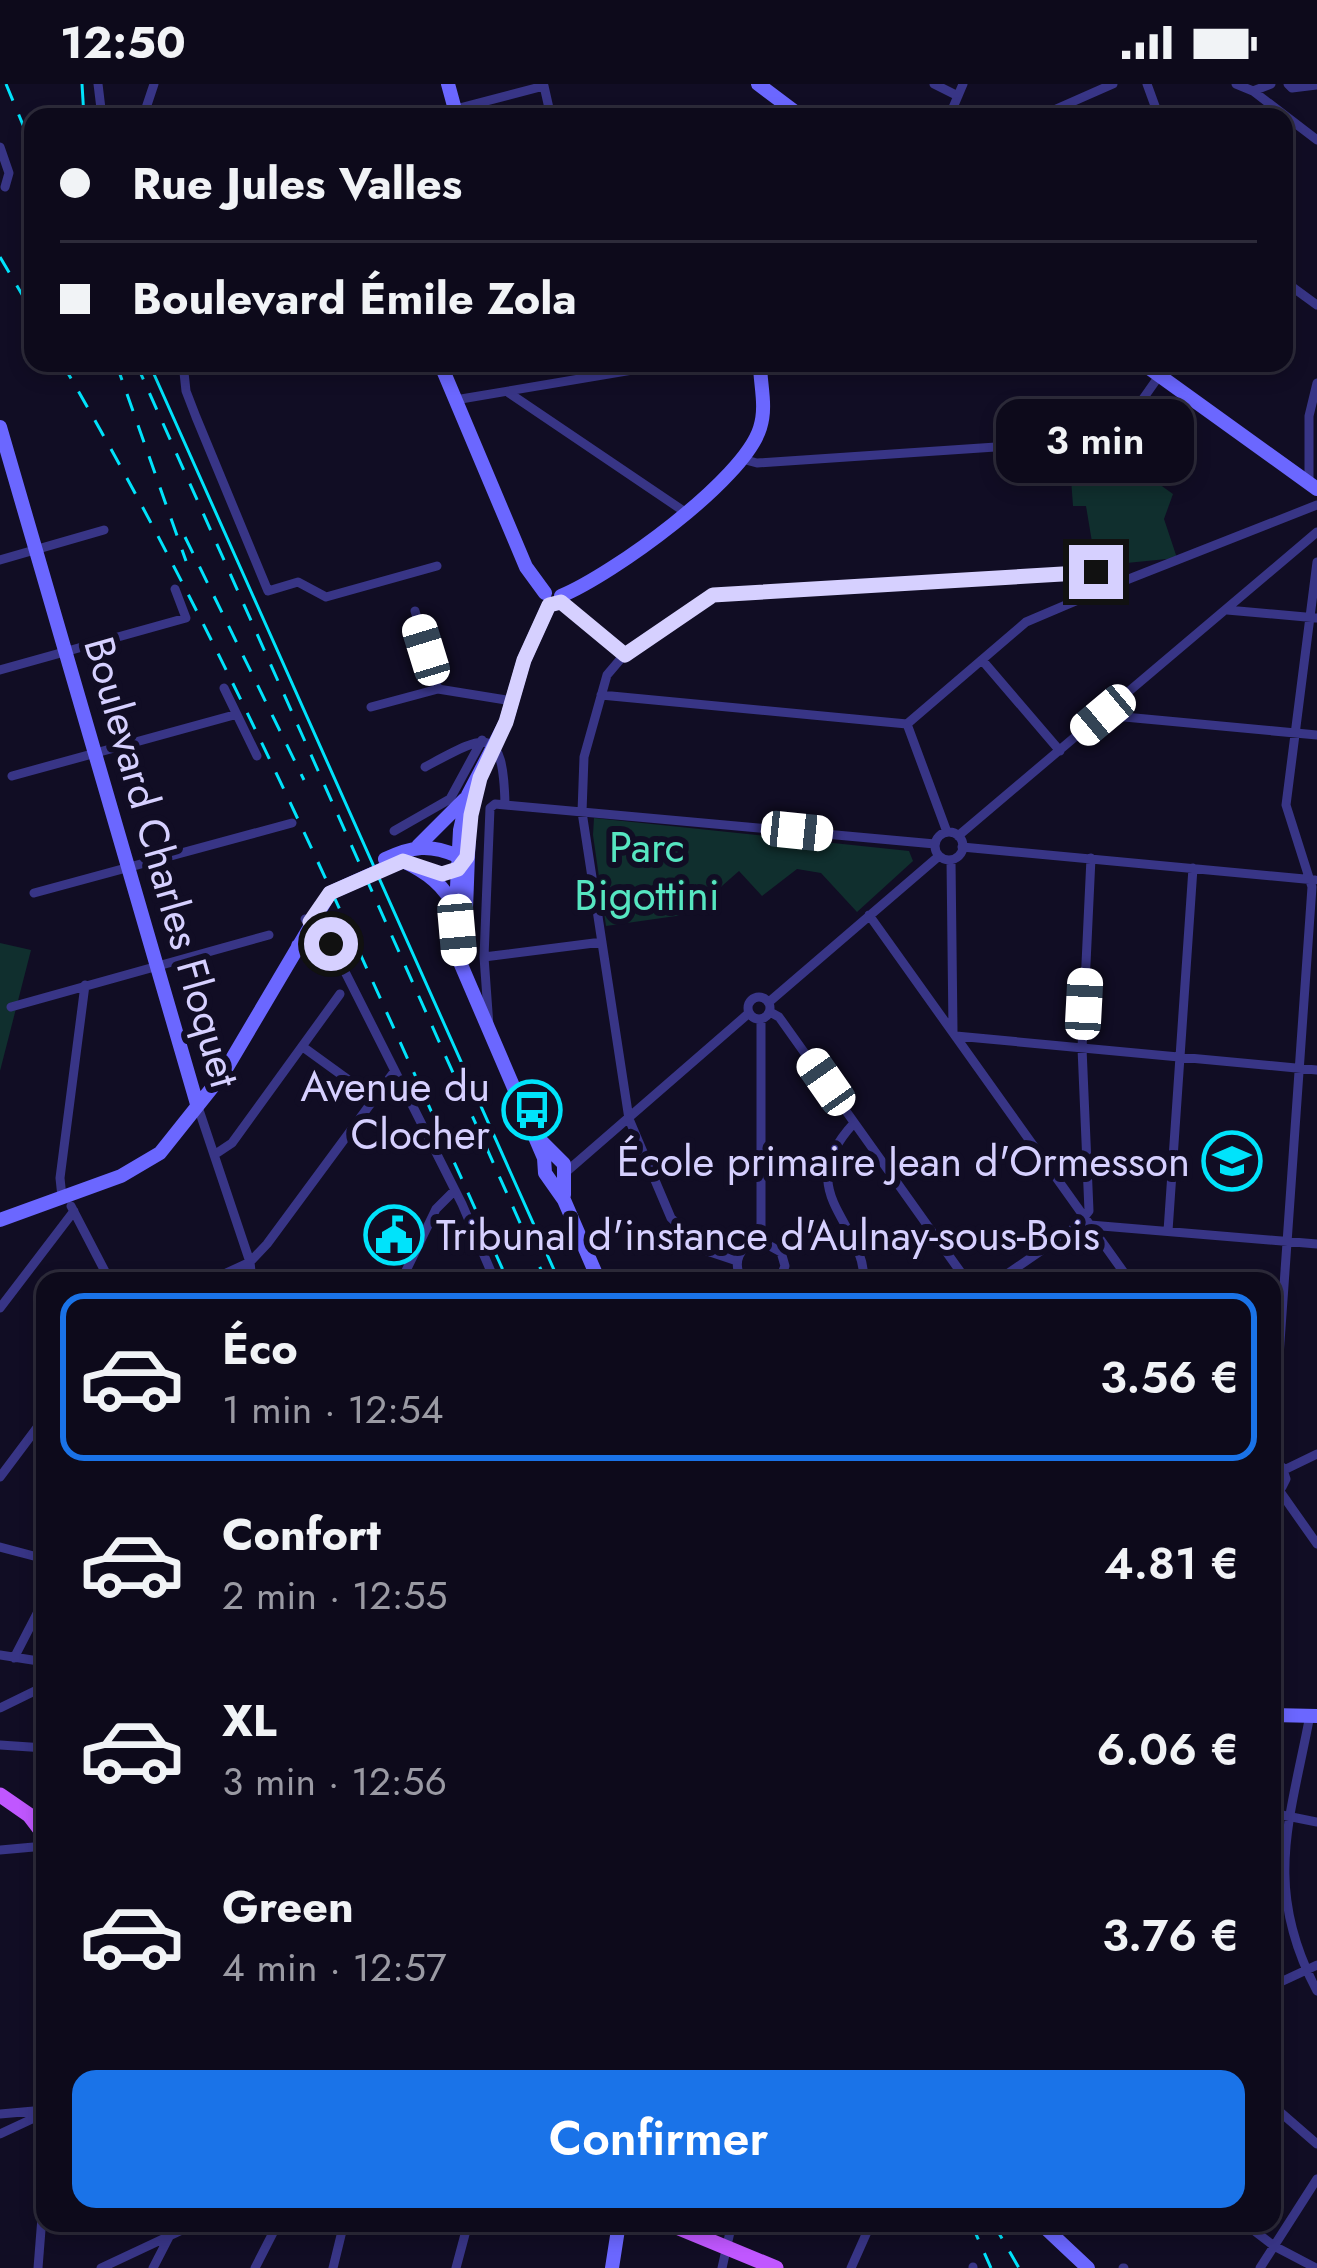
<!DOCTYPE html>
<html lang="fr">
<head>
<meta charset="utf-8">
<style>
  :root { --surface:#0d0a1b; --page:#161324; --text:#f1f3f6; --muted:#9a9aa3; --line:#2d2b3a; --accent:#1a73e8 }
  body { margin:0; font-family:Jost,sans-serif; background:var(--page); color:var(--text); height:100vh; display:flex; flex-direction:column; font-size:45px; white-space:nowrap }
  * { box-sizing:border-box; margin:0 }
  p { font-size:39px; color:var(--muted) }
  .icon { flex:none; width:66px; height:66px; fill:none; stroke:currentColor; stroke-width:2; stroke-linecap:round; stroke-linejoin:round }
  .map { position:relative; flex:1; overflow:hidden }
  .side { position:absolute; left:36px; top:1188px; width:1245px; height:960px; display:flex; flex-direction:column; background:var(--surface); border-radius:24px; box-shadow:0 6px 18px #0003,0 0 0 3px var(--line) }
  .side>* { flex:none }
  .guide { position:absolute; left:24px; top:24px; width:1269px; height:264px; border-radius:24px; box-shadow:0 6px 18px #0003,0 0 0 3px var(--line); display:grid; align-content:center; height:264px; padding:0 36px; background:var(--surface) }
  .end { position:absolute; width:54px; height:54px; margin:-27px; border:15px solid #d6d0ff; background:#111; box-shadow:0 0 0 6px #111 }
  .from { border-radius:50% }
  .bubble { position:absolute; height:84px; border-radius:24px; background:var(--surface); box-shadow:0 6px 18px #0003,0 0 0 3px var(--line); font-size:39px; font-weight:600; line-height:84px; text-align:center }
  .car { position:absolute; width:36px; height:72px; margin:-36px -18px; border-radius:15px; box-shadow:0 0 9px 3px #0007; background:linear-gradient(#fff 24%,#345 0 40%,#fff 0 76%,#345 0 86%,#fff 0) }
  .guide b { display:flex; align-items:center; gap:42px; height:114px; font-size:45px }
  .guide b+b { border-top:3px solid var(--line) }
  .guide i { width:30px; height:30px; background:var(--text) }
  ul { padding:21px 0 0; list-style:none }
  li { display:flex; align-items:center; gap:36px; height:168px; margin:0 24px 18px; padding:0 12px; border:6px solid transparent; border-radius:24px }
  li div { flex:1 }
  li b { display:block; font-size:45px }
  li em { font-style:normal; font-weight:600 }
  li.active { border-color:var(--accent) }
  li>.icon { width:108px; height:108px; stroke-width:1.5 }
  .primary-button { display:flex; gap:24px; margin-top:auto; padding:24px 36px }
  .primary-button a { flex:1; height:138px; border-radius:24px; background:var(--accent); color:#fff; font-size:48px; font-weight:600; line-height:138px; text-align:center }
  .status { display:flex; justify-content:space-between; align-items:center; height:84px; padding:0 60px; background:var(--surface); direction:ltr }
  .status svg { height:33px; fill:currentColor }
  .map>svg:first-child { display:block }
  .green { fill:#102f2e }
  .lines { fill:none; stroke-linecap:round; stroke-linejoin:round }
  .street { stroke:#383586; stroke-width:9 }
  .secondary { stroke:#6b67ff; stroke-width:14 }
  .primary { stroke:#c057ff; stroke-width:15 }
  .tram { stroke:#00e3fb; stroke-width:3 }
  .rail { stroke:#00e3fb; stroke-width:3; stroke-dasharray:18 15; stroke-linecap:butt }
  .secondary-bridge { stroke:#6b67ff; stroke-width:14 }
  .route { stroke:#d6d0ff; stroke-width:15 }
  .labels { text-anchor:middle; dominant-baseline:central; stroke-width:12; stroke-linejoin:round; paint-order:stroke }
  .park-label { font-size:42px; fill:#56e6c1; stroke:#110d24 }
  .street-label { font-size:42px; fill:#d6d0ff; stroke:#110d24 }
  .poi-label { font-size:42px; fill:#d6d0ff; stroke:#110d24; text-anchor:end }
</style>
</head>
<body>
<div class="status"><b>12:50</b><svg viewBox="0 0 49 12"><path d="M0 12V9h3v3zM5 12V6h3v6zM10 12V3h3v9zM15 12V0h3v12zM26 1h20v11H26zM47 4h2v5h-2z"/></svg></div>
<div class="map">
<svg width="1317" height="2184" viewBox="0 0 1317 2184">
  <rect width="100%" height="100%" fill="#110d24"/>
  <!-- green -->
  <path class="green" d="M1123,364L1124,388H1154L1159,392V400L1173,410L1164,435L1177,474L1096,482L1086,422H1073L1069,367Z
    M594,734L909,767L913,777L857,828L821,789L797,785L762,812L739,787L690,830L606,842L593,751Z
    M0,859L31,866L0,987Z"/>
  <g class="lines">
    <!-- street -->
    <path class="street" d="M98,0L102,33
      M934,0L958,12
      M1147,0L1159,33
      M1236,0L1253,7L1271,0
      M1288,0L1292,4L1317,1
      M1253,7L1317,56
      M143,33L154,0
      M425,33L544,2L551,33
      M949,33L963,0
      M1038,33L1113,0
      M0,63L9,89L5,103
      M1284,197L1317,221
      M183,279L186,307L196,333L268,507L298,498L326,513L437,482
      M509,309L685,428
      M455,316L674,279
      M742,375L757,379L1102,356L1119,349L1159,292
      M1309,399V332L1317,299
      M0,476L104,446
      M561,517L624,571
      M1227,526L1317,534
      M415,527L438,605
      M982,576L1060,667
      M0,586L186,534L175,505
      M224,604L257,672
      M601,611L907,640L1026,538L1106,504
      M371,623L438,605L512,617
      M1103,631L1317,651
      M907,640L947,748
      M425,683C485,651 503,638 505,720
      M12,692L234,631
      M394,747L450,715L482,656
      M935 762a14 14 0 1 1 28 0a14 14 0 1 1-28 0Z
      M958,752L1317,448
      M962,763L1315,796
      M951,776L953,947
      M34,809L292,739
      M869,831L1130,1197
      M305,835L324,848L331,860L462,1120L495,1197
      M484,873L602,858
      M748 924a11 11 0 1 1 22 0a11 11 0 1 1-22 0Z
      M769,918L939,772
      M11,923L269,851
      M770,928L779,933L967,1197
      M489,942L484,873L490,724L495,720L935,760
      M956,952L1317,986
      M303,963L372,1013
      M197,1020L250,1178L252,1197
      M854,1039C789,1109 865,1137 864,1197
      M214,1071L232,1059L340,910
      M566,1088L749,929
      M62,1113L60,1094L85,901
      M71,1122L110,1197
      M1090,1141L1317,1160
      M1168,1147L1193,784
      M761,1157V935
      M737,1177L707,1167L671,1134L629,1035L582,728L584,673L607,591L624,571L713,511L1096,488L1106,497V504L1317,421
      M783,1190L813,1197
      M209,1197L250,1178L267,1160L394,988
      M401,1197L436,1125L455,1106
      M743,1197C731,1179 739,1160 761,1157L781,1168L785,1182L779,1197
      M997,1197L1077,1142L1089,1127L1082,964L1091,774
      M0,1224L74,1127
      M1272,1372L1312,803L1286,721L1317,478
      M1272,1378L1282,1383L1286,1395L1282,1403L1272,1408
      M1284,1386L1317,1370
      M0,1393L45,1333
      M1279,1406L1317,1460
      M0,1463L45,1475
      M0,1571L45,1578
      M14,1574L45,1514
      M0,1624L45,1602
      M1310,1631C1290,1737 1262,1803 1317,1907
      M0,1661L45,1664
      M1272,1729L1317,1738
      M0,1766L45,1762
      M1272,1902L1317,1881
      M1272,2021L1317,2060
      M0,2030L45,2026
      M0,2050L45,2029
      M1244,2139L1274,2162L1316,2184
      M38,2184L45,2095
      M101,2184L197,2139
      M153,2184L169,2153
      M255,2184L278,2139
      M333,2184L344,2139
      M456,2184L468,2139
      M722,2184L732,2139
      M851,2184L871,2139
      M973,2184V2183
      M1123,2184H1124
      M1260,2184L1317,2095"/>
    <!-- secondary -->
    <path class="secondary" d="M448,0L457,33
      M758,0L802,33
      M440,279L526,483L545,509
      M1142,279L1317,405
      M0,343L197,1020
      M561,512C612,491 744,396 760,344C767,322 760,301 760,279
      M549,521L524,576L506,638L468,711L460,746L457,803L459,876L544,1074L545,1089L564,1116L599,1197
      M418,762L465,715
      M385,775C413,762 429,760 458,772L460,776
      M391,782L403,777C426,788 445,801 455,825
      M466,825L469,745
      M298,862L309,855L331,860
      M539,1055L564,1080V1111
      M0,1136L121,1092L160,1069L223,990L330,809
      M1272,1631L1317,1632
      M1040,2139L1088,2184
      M612,2184L619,2139"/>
    <!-- primary -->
    <path class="primary" d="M0,1711L29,1731L45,1752
      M667,2139L776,2184"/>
    <!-- tram -->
    <path class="tram" d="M82,0L84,33
      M149,279L559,1197"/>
    <!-- rail -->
    <path class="rail" d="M6,0L33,65
      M0,173L33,229
      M62,279C234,573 367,888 508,1197
      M116,279L186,477
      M136,279L546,1197
      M185,453L304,696
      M971,2139L991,2184
      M993,2139L1019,2184"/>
    <!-- secondary-bridge -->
    <path class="secondary-bridge" d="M330,809L390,782"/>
  </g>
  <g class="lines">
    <!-- route -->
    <path class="route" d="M331,860L324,848L310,838L330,809L403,777L442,790L458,785L467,773L471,731L480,694L506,638L524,576L549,521L561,518L625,571L713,511L1096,488"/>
  </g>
  <!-- icons -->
  <defs>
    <symbol id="bus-ring" viewBox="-11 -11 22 22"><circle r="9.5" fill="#110d24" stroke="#00e3fb" stroke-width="1.5"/><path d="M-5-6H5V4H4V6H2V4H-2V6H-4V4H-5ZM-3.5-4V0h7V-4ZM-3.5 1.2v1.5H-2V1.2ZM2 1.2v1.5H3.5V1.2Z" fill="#00e3fb"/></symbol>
    <symbol id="school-ring" viewBox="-11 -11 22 22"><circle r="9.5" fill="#110d24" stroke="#00e3fb" stroke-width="1.5"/><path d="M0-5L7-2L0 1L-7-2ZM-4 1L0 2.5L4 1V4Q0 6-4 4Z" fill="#00e3fb"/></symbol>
    <symbol id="civic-ring" viewBox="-11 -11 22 22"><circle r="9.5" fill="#110d24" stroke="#00e3fb" stroke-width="1.5"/><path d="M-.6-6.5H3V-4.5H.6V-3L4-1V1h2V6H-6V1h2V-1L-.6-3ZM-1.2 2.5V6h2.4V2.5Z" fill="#00e3fb"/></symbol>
  </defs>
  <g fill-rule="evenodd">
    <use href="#bus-ring" x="499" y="993" width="66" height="66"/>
    <use href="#school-ring" x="1199" y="1044" width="66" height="66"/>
    <use href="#civic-ring" x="361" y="1118" width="66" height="66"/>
  </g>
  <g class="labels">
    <!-- park labels -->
    <g class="park-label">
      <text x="647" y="763">Parc<tspan x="647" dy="48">Bigottini</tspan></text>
    </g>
    <!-- street labels -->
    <g class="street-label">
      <text transform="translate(162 778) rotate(74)">Boulevard Charles Floquet</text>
    </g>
    <!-- poi labels -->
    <g class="poi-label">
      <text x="490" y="1002">Avenue du<tspan x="490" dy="48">Clocher</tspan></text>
      <text x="1190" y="1077">École primaire Jean d'Ormesson</text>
      <text x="436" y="1151" text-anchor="start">Tribunal d'instance d'Aulnay-sous-Bois</text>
    </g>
  </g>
</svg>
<i class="end from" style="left:331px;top:860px"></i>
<i class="end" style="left:1096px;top:488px"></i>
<div class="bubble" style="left:996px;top:315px;width:198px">3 min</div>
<i class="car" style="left:426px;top:566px;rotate:343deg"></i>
<i class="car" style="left:1103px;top:631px;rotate:230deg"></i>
<i class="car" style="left:797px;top:747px;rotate:96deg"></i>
<i class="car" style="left:457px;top:846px;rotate:175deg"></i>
<i class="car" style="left:1084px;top:920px;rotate:3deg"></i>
<i class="car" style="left:826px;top:998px;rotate:325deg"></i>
<div class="guide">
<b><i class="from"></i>Rue Jules Valles</b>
<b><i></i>Boulevard Émile Zola</b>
</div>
<section class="side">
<ul>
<li class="active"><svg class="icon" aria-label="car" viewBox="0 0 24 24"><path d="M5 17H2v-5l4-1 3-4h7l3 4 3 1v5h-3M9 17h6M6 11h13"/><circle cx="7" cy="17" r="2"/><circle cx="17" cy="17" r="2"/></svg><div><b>Éco</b><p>1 min · 12:54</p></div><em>3.56 €</em></li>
<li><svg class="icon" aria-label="car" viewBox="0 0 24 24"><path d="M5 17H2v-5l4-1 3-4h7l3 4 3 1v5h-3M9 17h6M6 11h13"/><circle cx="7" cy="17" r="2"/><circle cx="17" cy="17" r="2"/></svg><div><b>Confort</b><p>2 min · 12:55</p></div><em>4.81 €</em></li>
<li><svg class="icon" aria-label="car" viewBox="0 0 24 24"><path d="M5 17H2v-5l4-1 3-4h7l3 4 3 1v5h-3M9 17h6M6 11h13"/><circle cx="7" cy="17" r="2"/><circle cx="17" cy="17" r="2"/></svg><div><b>XL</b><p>3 min · 12:56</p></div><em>6.06 €</em></li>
<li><svg class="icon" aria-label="car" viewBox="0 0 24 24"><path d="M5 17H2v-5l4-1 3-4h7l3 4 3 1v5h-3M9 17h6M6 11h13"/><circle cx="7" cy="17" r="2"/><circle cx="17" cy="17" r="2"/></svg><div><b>Green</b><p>4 min · 12:57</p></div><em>3.76 €</em></li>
</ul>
<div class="primary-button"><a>Confirmer</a></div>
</section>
</div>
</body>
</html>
